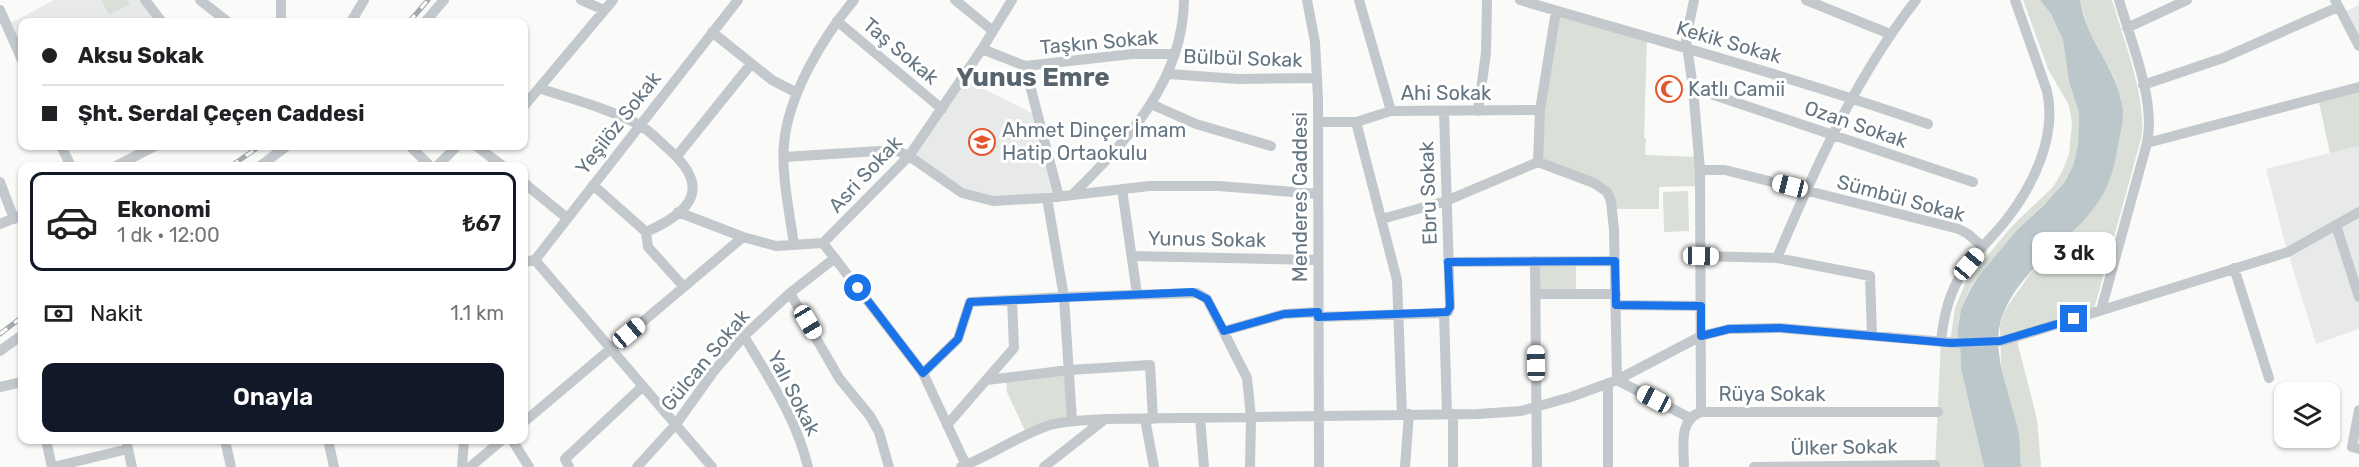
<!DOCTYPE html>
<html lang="tr">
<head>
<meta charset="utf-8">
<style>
  :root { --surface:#fff; --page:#f6f6f6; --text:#202124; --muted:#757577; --line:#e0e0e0; --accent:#111827 }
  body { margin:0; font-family:Rubik,sans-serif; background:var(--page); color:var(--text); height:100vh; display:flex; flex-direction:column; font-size:22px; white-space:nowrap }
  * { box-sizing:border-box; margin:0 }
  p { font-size:20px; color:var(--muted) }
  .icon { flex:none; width:33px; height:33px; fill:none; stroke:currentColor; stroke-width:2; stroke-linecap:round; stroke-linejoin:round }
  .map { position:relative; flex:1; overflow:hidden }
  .side { position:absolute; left:18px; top:162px; width:510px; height:282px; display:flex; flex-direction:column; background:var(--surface); border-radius:12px; box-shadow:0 2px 4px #0004 }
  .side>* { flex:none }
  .hud { position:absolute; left:18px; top:18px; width:510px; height:132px; border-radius:12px; box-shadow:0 2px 4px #0004; display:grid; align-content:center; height:132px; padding:0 24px; background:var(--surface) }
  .tools { position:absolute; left:2274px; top:382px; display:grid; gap:12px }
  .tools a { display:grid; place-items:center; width:66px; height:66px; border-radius:12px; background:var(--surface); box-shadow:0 2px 4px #0004; font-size:30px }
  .end { position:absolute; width:27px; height:27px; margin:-14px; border:8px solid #1a73e8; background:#fff; box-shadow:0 0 0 3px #fff }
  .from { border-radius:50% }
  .bubble { position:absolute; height:42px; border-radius:12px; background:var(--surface); box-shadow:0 2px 4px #0004; font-size:20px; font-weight:600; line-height:42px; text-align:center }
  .car { position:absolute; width:18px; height:36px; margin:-18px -9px; border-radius:8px; box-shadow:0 0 4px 2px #0007; background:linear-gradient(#fff 24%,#345 0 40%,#fff 0 76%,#345 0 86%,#fff 0) }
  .hud b { display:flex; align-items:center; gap:21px; height:57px; font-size:22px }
  .hud b+b { border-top:2px solid var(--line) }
  .hud i { width:15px; height:15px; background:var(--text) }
  ul { padding:10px 0 0; list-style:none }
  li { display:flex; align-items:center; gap:18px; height:99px; margin:0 12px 9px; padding:0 12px; border:3px solid transparent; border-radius:12px }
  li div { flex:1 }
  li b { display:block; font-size:22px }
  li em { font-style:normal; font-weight:600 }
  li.on { border-color:var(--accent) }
  li>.icon { width:54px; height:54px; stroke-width:1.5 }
  .pay { display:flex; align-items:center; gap:15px; height:66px; padding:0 24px; font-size:22px }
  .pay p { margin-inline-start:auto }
  .primary-button { display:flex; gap:12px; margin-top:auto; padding:12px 24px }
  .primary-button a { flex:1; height:69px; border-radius:12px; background:var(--accent); color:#fff; font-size:24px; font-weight:600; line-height:69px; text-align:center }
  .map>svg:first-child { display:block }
  .built { fill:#e8e9e9 }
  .green { fill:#dadfd7 }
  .water { fill:#bbc7cb }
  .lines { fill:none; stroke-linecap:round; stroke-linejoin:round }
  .minor { stroke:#c3c8cc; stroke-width:10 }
  .rail-casing { stroke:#a2aab0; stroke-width:5 }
  .rail { stroke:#fff; stroke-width:3; stroke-dasharray:9; stroke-linecap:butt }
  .route { stroke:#1a73e8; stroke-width:8 }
  .labels { text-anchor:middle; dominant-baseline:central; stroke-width:6; stroke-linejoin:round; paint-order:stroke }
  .street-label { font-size:20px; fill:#657683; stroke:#fff }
  .poi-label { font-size:20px; fill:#657683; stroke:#fff; text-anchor:start }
  .district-label { font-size:26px; font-weight:bold; fill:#57646e; stroke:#fff }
</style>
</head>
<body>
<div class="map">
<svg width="2359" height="467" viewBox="0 0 2359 467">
  <rect width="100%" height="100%" fill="#fafaf8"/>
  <!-- built -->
  <path class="built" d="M54,0H145L162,22H22V60L7,25Z
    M2359,5V46L2342,13Z
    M962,78L1038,116L1059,197L983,199L909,156Z
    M2359,146V329L2316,344L2283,236L2266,169Z"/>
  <!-- green -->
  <path class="green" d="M101,0H128L130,4L109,15Z
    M2023,0H2040L2051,14L2063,40L2069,82L2079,113L2078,145L2073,166L2064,183L2052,197L2017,230L1981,273L1971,286L1961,309L1957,334L1960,341L1961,369L1984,467H1935L1941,342H1950L1955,308L1966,282L2012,226L2053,187L2062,172L2069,154L2072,124L2069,105L2048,69Z
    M2080,0H2112C2124,41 2145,93 2142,135L2093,313L2016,337L2037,419L2041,467H2021L2018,434L2005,387L2001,362L2000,325L2005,310L2030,274L2093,209L2110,179L2116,157L2121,97L2114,77L2089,31Z
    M1556,11L1647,37L1644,138H1646L1645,155L1699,157L1700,186L1659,187V209H1613L1609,196L1538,162Z
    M2359,87V146L2330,153L2318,98Z
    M1688,191L1689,231L1664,232L1663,192Z
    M1535,261H1576V294H1535Z
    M1069,370L1072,421L1027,435L1007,392L1006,378Z"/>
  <!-- water -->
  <path class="water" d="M2040,0H2080C2082,10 2085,21 2089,30C2100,55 2118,77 2122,105C2125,118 2120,132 2118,145C2115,168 2108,190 2094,208C2065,246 2013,274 2000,324C1992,358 2013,402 2019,435C2020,446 2020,456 2021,467H1984L1961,369L1960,341L1957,334L1961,309L1972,286L1981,273L2017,230L2044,205L2064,183L2073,166L2078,145L2079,113L2069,82L2063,40L2051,14Z"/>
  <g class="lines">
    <!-- minor -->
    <path class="minor" d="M145,0L162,22
      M200,0L228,22
      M281,0V22
      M581,0L604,10
      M955,0L993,31
      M1307,0L1315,42L1318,98L1319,467
      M1359,0L1391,111
      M1520,0C1656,40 1793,77 1928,124
      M1694,0L1686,39L1693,88L1700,170L1701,412
      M1806,0L1890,34
      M2335,0L2359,46
      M0,10L22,60
      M837,21L942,109
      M351,22L364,0
      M425,22L444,0
      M2127,28L2187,0
      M712,32L772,80L797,93
      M982,49L1025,66L1059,197
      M1025,66L1132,54H1175
      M1169,74L1238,79L1317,78
      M2143,85L2223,58L2338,7
      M539,88C571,99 607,108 638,124C648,129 657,139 666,147C712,186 694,211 646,232
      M1693,88L1973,182
      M1151,104L1196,124L1271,146
      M524,106L613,0
      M1444,111L1450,307L1448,312L1444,313L1447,414
      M1478,111L1486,53L1487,0
      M1318,122H1356L1391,111L1540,110
      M1356,122L1397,280L1402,414
      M2147,143L2359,87
      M61,146L71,166
      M410,146L430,166
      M476,146L503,166
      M677,156L751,64
      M784,157L895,150L909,156L962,193L993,201L1047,198L1149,186H1219L1318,194
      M1538,162L1594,183L1607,192L1611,201L1614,230L1617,380L1690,418
      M1538,162L1540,110L1556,11
      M116,166L155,146
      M260,166L287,146
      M437,166L457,146
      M1700,170H1725L1959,229L1968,234L1983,247
      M0,182L14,219
      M524,183L567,218
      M593,185L646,232L648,247L684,287
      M1122,189L1137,294
      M1073,194C1127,141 1183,81 1184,0
      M1047,198L1064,297L1072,421
      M678,212L743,237L776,246L823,243L909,156L982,49L1012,0
      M1382,219L1446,201L1538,162
      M0,224L22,215
      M2336,225L2359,297
      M823,243L923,373L966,465
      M794,245C790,215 781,173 784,144C788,95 823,37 854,0
      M1132,256L1318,260
      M1701,256L1777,258L1870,276L1872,336
      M1777,258C1815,168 1856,77 1916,0
      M535,260L712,467
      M1535,261L1537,467
      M524,262L535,260L738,0
      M1448,262L1615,261
      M2234,268L2269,378
      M790,293L839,378L870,416L879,432L889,467
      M1535,294H1616
      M1616,305L1701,306
      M2101,310L2147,143C2156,100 2131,42 2119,0
      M1318,317L1444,313
      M1224,331L1284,314L1318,312
      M744,336C770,380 796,418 808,467
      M1941,342C1943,320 1947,300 1958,280C1970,258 1991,239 2007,219C2034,184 2057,136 2047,91L2015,0
      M0,351L22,335
      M923,373L958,339L970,302L1064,297L1197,293L1207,299L1247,378L1251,417L1250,467
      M987,380L1069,370L1150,365L1153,419
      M1608,383V467
      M0,387L22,382
      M2359,410L2352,447L2359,449
      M1200,418L1204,467
      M1145,419L1154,467
      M524,422L743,237
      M947,425L1014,348L1012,300
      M46,440L52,467
      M126,440L132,467
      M225,440L231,467
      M328,440L334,467
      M512,440L529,467
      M53,467L128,449
      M462,467L464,440
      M470,467L502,440
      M569,467L565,459L643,386
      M637,467L676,424L714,371L744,336L790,293L835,258
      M961,467C992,455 1019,435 1050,425C1068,420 1087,420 1106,419L1478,414L1521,411L1571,397L1617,380L1701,336L1729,329L1780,328L1957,343L2003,341L2288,252L2359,212
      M1044,467L1105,419
      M1405,467L1409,414
      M1453,467V414
      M1684,467C1684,447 1678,420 1701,412H1938
      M1754,467L1935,465"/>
    <defs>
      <path id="rail" d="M409,22L428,0
        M231,166L260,146
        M0,334L22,317"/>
    </defs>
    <!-- rail casing -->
    <use href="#rail" class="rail-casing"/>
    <!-- rail -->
    <use href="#rail" class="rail"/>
  </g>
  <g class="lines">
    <!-- route -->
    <path class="route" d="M858,288L923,373L958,339L970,302L1193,292L1207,299L1224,331L1284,314L1318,312V317L1447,312L1450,307L1448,262L1615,261L1616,305L1701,306V336L1729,329L1780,328L1950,343L2000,341L2074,319"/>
  </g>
  <!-- icons -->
  <defs>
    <symbol id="mosque-ring" viewBox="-11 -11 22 22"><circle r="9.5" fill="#fff" stroke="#e4572e" stroke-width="1.5"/><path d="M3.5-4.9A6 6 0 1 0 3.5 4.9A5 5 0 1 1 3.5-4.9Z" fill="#e4572e"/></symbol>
    <symbol id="school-ring" viewBox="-11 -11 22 22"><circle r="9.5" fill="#fff" stroke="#e4572e" stroke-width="1.5"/><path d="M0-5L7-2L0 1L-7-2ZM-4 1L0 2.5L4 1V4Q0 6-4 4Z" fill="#e4572e"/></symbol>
  </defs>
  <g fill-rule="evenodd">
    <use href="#mosque-ring" x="1654" y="74" width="30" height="30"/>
    <use href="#school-ring" x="967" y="127" width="30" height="30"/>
  </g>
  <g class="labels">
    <!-- street labels -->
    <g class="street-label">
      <text transform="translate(1099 42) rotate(-5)">Taşkın Sokak</text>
      <text transform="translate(1729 42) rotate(16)">Kekik Sokak</text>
      <text transform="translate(901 51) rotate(40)">Taş Sokak</text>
      <text transform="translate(1243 58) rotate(2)">Bülbül Sokak</text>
      <text x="1446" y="93">Ahi Sokak</text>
      <text transform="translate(618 123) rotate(-52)">Yeşilöz Sokak</text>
      <text transform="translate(1856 124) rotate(19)">Ozan Sokak</text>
      <text transform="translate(865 174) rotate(-47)">Asri Sokak</text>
      <text transform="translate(1428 193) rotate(-92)">Ebru Sokak</text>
      <text transform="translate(1300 197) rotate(-90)">Menderes Caddesi</text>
      <text transform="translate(1901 198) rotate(15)">Sümbül Sokak</text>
      <text transform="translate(1207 239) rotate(1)">Yunus Sokak</text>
      <text transform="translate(705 360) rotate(-50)">Gülcan Sokak</text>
      <text transform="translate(794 393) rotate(63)">Yalı Sokak</text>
      <text x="1772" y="394">Rüya Sokak</text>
      <text transform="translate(1844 447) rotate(-1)">Ülker Sokak</text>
    </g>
    <!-- poi labels -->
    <g class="poi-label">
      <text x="1688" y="89">Katlı Camii</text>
      <text x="1002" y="130">Ahmet Dinçer İmam<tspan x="1002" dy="23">Hatip Ortaokulu</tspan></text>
    </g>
    <!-- district labels -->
    <g class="district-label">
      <text x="1033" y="77">Yunus Emre</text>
    </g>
  </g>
</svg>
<div class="tools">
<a><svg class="icon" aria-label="layers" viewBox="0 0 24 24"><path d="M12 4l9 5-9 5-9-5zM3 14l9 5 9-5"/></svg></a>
</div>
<i class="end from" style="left:858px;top:288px"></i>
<i class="end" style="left:2074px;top:319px"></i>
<div class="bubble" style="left:2032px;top:232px;width:84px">3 dk</div>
<i class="car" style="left:1790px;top:186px;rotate:284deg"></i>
<i class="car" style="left:1701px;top:256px;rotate:91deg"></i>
<i class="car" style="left:1969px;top:264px;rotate:40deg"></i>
<i class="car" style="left:808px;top:322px;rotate:149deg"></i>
<i class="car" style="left:629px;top:333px;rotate:50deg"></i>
<i class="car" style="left:1536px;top:363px;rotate:359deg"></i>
<i class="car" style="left:1654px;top:399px;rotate:298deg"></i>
<div class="hud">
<b><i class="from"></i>Aksu Sokak</b>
<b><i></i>Şht. Serdal Çeçen Caddesi</b>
</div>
<section class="side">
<ul>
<li class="on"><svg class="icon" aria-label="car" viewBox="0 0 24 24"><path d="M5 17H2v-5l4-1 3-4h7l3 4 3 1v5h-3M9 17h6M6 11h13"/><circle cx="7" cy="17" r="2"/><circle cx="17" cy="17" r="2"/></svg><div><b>Ekonomi</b><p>1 dk · 12:00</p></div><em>₺67</em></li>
</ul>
<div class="pay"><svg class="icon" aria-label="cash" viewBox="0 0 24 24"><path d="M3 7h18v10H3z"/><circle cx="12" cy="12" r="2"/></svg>Nakit<p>1.1 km</p></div>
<div class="primary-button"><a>Onayla</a></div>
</section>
</div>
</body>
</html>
